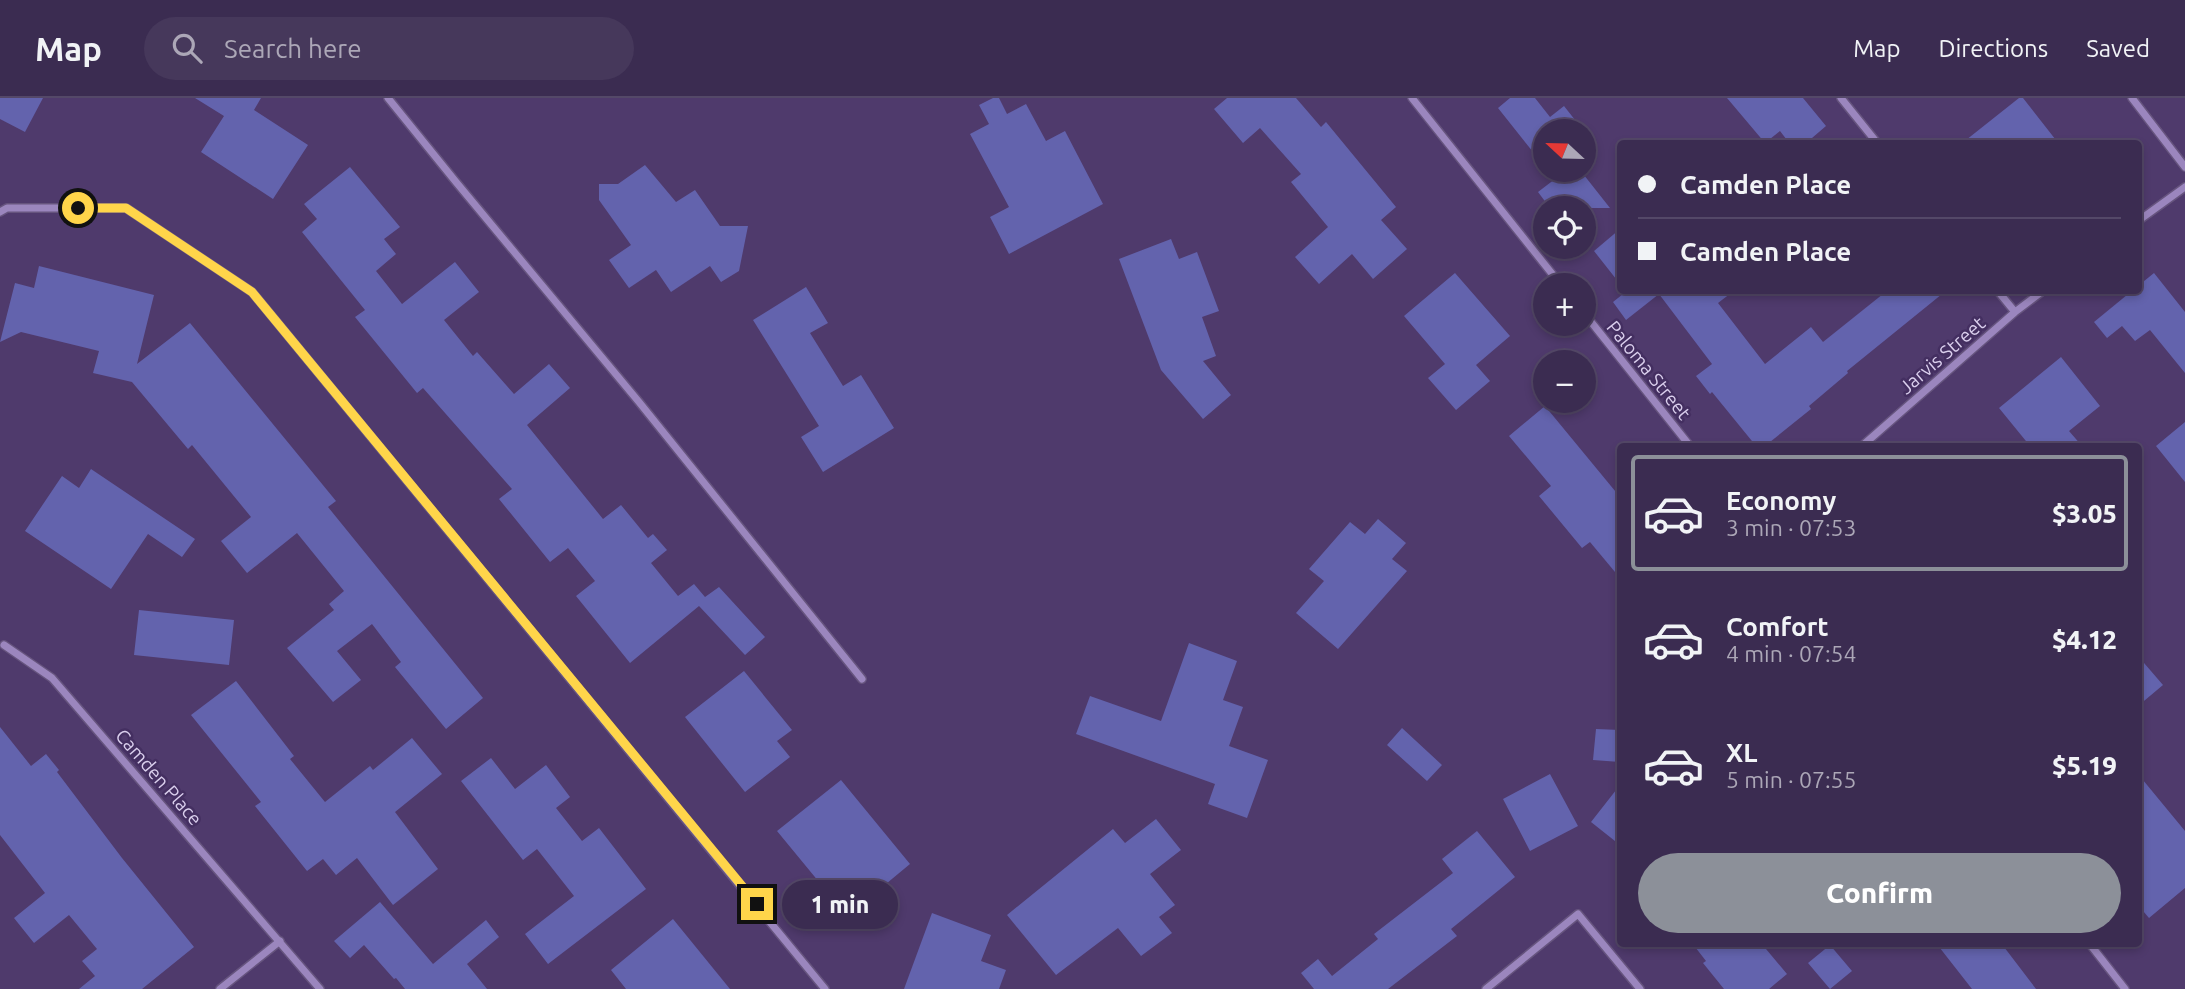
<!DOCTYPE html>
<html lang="en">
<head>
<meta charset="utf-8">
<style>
  :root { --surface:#3b2c51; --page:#46385b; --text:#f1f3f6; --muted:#aca7b7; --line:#544868; --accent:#8c9099 }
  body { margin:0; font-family:Ubuntu,sans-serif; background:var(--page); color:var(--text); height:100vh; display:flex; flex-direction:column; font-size:26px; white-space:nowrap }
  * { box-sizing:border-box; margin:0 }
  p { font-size:23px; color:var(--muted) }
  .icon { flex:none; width:38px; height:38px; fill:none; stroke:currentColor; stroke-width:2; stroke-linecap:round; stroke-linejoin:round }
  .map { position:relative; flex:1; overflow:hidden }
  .drawer { position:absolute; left:1617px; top:345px; width:525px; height:504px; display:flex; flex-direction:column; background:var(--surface); border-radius:7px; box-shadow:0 4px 10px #0003,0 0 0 2px var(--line) }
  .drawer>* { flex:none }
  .hud { position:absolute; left:1617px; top:42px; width:525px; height:154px; border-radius:7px; box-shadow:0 4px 10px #0003,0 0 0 2px var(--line); display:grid; align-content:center; height:154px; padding:0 21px; background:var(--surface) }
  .needle { width:46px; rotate:292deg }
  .buttons { position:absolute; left:1533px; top:21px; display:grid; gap:14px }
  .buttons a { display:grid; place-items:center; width:63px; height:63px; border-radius:50%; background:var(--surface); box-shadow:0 4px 10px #0003,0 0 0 2px var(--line); font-size:35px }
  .end { position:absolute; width:32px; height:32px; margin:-16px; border:9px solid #ffd54a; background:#111; box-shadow:0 0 0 4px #111 }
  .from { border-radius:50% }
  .bubble { position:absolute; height:49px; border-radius:24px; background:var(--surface); box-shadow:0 4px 10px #0003,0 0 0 2px var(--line); font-size:23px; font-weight:800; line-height:49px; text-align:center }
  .hud b { display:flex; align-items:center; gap:24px; height:66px; font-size:26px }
  .hud b+b { border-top:2px solid var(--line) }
  .hud i { width:18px; height:18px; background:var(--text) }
  ul { padding:12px 0 0; list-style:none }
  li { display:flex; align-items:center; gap:21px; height:116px; margin:0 14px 10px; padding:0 7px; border:4px solid transparent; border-radius:7px }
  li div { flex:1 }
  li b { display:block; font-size:26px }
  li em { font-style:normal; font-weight:800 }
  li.on { border-color:var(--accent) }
  li>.icon { width:63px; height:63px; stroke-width:1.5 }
  .cta { display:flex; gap:14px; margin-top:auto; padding:14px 21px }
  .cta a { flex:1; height:80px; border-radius:42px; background:var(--accent); color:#fff; font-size:28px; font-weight:800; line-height:80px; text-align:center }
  header { display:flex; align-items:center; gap:42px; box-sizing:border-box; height:98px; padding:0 35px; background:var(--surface); border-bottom:2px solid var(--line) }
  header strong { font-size:33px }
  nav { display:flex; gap:38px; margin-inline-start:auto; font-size:24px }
  .search { width:490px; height:63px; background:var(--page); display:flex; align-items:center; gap:18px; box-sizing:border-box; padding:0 24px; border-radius:38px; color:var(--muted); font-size:26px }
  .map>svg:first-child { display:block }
  .building { fill:#6363ad }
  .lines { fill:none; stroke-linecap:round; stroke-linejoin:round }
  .street-casing { stroke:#66547e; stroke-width:10 }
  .street { stroke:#9b86be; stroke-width:7 }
  .route { stroke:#ffd54a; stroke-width:9 }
  .labels { text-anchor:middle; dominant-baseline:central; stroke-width:5; stroke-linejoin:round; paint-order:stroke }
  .street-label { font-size:19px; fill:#dacfed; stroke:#442f61 }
</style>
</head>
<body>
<header>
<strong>Map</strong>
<div class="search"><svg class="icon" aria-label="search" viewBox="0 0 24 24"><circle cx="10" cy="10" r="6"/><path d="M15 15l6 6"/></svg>Search here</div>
<nav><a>Map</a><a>Directions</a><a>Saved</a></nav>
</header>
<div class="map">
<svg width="2185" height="891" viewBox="0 0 2185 891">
  <rect width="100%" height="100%" fill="#4f3a6c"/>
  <!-- building -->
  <path class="building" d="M0,0H43L25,34L0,21Z
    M195,0H261L254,12L308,47L273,101L201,54L224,18Z
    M993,0H999L1007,16L1026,6L1046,43L1065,33L1103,106L1009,156L990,119L1009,109L970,36L989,26L979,7Z
    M1227,0H1296L1321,29L1326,24L1396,109L1381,122L1407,151L1373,181L1352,156L1319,186L1295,159L1328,129L1291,84L1301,76L1260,30L1243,45L1214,11Z
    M1510,0H1535L1550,19L1564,8L1594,46H1584V33H1545V69L1498,10Z
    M1727,0H1803L1826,28L1805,46H1790L1780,33L1765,45Z
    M2019,0H2023L2059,46H1961Z
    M645,67L676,104L695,92L720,128H748L739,173L721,184L710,168L671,194L656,172L629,190L609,162L631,147L599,102V86H618Z
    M350,69L400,129L384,141L396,156L376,173L402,206L455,164L479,194L444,222L473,258L477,254L514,296L549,266L570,290L527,327L603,421L621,407L648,440L653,436L667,452L651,465L678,498L694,486L705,499L719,489L765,539L745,557L699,508L630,565L576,498L595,483L568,450L550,464L499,401L512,391L423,290L417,295L355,219L365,212L302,134L317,121L304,106Z
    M1547,72H1580L1610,110H1550L1538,94L1555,81Z
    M1620,131V186L1594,153Z
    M1171,141L1179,161L1197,154L1219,213L1202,219L1216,258L1203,263L1231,297L1203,321L1161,272L1119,161Z
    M39,168L154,197L137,266L190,225L336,403L328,409L483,600L446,631L395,569L401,564L372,526L337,553L361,582L333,604L287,550L334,512L329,506L344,493L297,435L247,475L221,443L251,419L192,347L188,351L132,284L93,275L99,253L21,234L0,244L15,185L34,190Z
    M1455,175L1510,238L1476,267L1490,283L1456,312L1428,280L1445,266L1404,218Z
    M2154,175L2185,214V275L2150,232L2135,243L2122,228L2107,240L2094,224L2133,192H2138V188Z
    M806,189L828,225L810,235L843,288L861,277L894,330L823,374L801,339L819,328L753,222Z
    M1628,192H1735L1718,205L1765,266L1811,229L1823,244L1888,192H1947L1847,273L1848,275L1809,308L1811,311L1765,348H1756L1712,294L1710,296L1696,278L1712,266L1659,196L1626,222L1613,204Z
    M2061,259L2100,308L2069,333L2082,348H2030L1999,310Z
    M1545,308L1620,399V480L1590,444L1582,450L1539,398L1551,388L1509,338Z
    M2185,324V384L2156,348Z
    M91,371L195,441L182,459L148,436L111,491L25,433L62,378L79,390Z
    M1378,421L1406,445L1392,461L1407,473L1338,551L1296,515L1324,483L1309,471L1350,424L1365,436Z
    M139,512L234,522L229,567L134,557Z
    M1189,545L1237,563L1223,602L1243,609L1229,648L1268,662L1247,720L1208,706L1215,686L1076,636L1090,598L1161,623Z
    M2138,558L2163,587L2138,608Z
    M744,573L792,632L777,643L790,659L745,694L685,619Z
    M236,583L294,658L290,661L325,704L370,668L373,672L412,640L442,676L395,714L438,771L393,807L357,760L336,777L323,761L307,773L255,708L261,704L191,617Z
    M0,629L31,668L46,656L59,672L57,674L122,760L194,849L142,891H79L95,878L82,863L97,851L69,817L34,845L14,820L45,795L0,737Z
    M1402,630L1442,667L1427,683L1387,647Z
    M1596,631L1620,632V664L1593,662Z
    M491,660L515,691L546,667L570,699L556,710L582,743L599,730L646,791L548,866L525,836L574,798L537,751L523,762L461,683Z
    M1550,676L1578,728L1530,753L1503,701Z
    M2138,676L2185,733V790L2149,820L2138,807Z
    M841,682L910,766L863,805L849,788L833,801L777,733Z
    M1620,687V747L1591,724Z
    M1156,721L1181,752L1150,776L1175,807L1159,819L1172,835L1141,858L1118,830L1056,877L1007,817L1113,731L1125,745Z
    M1477,733L1515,779L1451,831L1457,838L1388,891H1314L1301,875L1318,861L1332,878L1378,841L1374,836L1453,775L1442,761Z
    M380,804L433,866L486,822L499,839L467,866L487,891H405L396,880L394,881L364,847L350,860L334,843Z
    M932,815L991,837L981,863L1006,872L999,891H904Z
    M673,821L730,891H626L611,872Z
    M1692,845H1761L1787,876L1769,891H1724L1703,865L1706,863Z
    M1936,845H2001L2036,891H1972Z
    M1830,847L1852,873L1830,891L1808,865Z"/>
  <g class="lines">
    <defs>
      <path id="street" d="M388,0L456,84L639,304L862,581
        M1412,0L1561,187
        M1841,0L1878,46
        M2132,0L2185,69
        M0,114L7,110H126L252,194L825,891
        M2138,123L2185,89
        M1997,192L2015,214
        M1584,215L1690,348
        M1862,348L2015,214L2044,192
        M4,547L52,580L320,891
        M2089,845L2125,891
        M220,891L280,843
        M1486,891L1578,816L1640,891"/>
    </defs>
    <!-- street casing -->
    <use href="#street" class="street-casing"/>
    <!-- street -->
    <use href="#street" class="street"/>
  </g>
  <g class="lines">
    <!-- route -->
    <path class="route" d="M78,110H126L252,194L757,806"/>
  </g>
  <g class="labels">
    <!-- street labels -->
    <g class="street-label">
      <text transform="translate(1942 257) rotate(-41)">Jarvis Street</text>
      <text transform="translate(1649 272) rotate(51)">Paloma Street</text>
      <text transform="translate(159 679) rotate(49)">Camden Place</text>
    </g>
  </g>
</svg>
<div class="buttons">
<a><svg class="needle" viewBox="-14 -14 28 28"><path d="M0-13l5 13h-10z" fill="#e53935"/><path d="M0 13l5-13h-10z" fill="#aca7b7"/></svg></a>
<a><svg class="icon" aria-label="locate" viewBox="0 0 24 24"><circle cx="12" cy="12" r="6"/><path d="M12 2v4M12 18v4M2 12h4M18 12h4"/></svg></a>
<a>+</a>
<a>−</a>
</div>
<i class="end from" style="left:78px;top:110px"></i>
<i class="end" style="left:757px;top:806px"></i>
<div class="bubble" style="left:782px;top:782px;width:116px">1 min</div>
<div class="hud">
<b><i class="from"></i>Camden Place</b>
<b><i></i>Camden Place</b>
</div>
<section class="drawer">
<ul>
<li class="on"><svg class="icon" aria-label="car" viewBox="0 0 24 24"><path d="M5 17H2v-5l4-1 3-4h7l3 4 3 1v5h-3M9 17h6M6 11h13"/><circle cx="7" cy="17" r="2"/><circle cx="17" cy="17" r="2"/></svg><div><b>Economy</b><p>3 min · 07:53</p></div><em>$3.05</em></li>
<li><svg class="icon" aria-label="car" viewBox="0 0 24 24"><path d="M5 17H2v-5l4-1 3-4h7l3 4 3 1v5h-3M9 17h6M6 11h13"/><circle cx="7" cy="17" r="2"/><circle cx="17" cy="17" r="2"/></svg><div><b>Comfort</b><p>4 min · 07:54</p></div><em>$4.12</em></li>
<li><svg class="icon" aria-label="car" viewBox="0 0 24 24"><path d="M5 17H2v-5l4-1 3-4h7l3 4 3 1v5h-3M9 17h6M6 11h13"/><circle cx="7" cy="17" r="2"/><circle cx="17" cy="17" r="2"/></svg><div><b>XL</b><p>5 min · 07:55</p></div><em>$5.19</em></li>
</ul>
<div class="cta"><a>Confirm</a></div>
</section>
</div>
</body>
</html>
